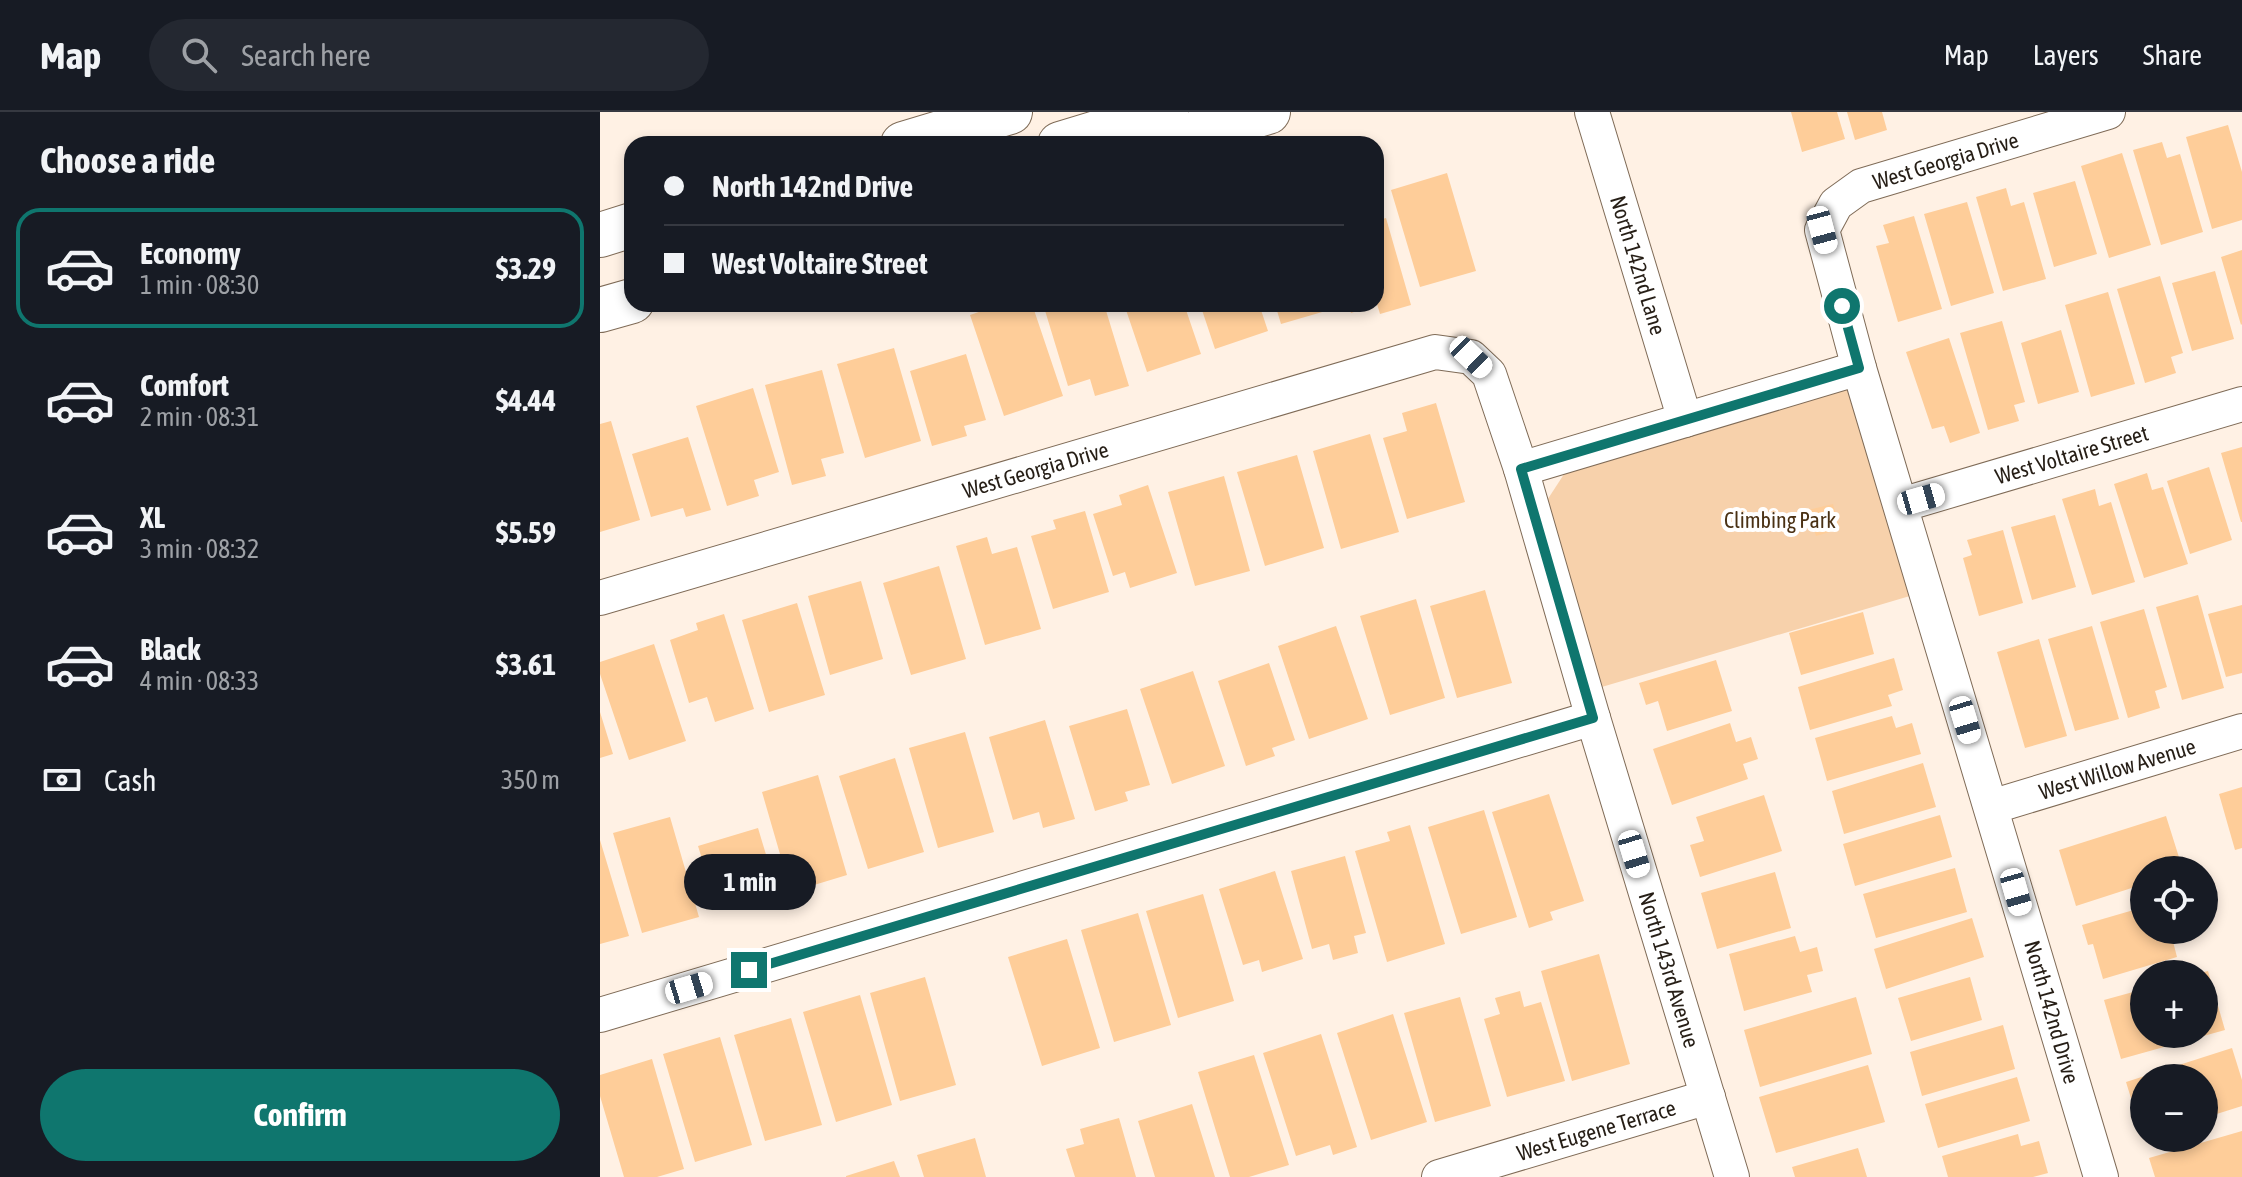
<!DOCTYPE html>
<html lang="en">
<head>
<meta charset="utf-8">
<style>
  :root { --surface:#171b24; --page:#242831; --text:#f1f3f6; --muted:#9ea1a6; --line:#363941; --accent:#0f766e }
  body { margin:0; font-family:"Asap Condensed",sans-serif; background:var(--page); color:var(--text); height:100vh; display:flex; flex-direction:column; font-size:30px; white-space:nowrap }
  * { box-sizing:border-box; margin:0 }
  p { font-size:26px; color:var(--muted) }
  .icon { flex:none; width:44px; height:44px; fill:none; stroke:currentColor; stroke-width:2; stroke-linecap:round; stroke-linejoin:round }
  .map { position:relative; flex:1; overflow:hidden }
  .details { display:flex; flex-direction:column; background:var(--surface); width:600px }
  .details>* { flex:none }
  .hud { position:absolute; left:24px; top:24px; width:760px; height:176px; border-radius:24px; box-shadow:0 4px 12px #0003; display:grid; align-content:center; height:176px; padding:0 40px; background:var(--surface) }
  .tools { position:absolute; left:1530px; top:744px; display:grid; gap:16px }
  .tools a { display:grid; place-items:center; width:88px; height:88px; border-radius:50%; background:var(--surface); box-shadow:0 4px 12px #0003; font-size:40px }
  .end { position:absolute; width:36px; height:36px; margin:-18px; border:10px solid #0f766e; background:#fff; box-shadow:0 0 0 4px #fff }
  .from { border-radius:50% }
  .bubble { position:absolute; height:56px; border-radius:28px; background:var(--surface); box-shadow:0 4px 12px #0003; font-size:26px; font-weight:700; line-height:56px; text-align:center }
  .car { position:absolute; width:24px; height:48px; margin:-24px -12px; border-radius:10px; box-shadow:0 0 6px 2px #0007; background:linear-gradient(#fff 24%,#345 0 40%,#fff 0 76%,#345 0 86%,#fff 0) }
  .hud b { display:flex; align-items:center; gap:28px; height:76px; font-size:30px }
  .hud b+b { border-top:2px solid var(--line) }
  .hud i { width:20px; height:20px; background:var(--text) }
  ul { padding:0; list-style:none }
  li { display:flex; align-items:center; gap:24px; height:120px; margin:0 16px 12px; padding:0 24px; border:4px solid transparent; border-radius:24px }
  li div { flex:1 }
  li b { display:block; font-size:30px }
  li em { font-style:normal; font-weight:700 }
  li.active { border-color:var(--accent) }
  li>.icon { width:72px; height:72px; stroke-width:1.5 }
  h2 { padding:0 40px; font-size:36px; line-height:96px }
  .pay { display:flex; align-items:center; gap:20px; height:88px; padding:0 40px; font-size:30px }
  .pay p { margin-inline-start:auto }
  .primary-button { display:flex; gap:16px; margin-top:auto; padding:16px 40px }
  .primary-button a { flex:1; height:92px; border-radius:48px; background:var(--accent); color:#fff; font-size:32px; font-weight:700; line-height:92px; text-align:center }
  header { display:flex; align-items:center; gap:48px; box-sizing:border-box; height:112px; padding:0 40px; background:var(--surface); border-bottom:2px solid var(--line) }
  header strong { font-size:38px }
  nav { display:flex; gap:44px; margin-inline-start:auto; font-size:28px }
  .search { width:560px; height:72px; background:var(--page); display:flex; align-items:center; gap:20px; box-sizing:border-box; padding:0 28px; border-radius:44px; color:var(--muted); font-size:30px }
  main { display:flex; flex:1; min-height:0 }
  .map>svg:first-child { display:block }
  .green { fill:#f7d1ab }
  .building { fill:#fecd99 }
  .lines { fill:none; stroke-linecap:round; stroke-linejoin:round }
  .minor-casing { stroke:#7f6b57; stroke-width:36 }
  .secondary-casing { stroke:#7f6b57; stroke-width:46 }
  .minor { stroke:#fff; stroke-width:34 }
  .secondary { stroke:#fff; stroke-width:44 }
  .route { stroke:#0f766e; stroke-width:10 }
  .labels { text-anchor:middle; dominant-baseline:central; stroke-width:8; stroke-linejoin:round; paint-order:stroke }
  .street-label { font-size:22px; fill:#261e16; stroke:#fff }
  .park-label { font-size:22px; fill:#4a3114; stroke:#fff }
</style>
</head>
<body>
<header>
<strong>Map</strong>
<div class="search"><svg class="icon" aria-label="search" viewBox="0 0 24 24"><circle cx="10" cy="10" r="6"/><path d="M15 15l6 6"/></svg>Search here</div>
<nav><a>Map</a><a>Layers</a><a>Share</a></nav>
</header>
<main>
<section class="details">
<h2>Choose a ride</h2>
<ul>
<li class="active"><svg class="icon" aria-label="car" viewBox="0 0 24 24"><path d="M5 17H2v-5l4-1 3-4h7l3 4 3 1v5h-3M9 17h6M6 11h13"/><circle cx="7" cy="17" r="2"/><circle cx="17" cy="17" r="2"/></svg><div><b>Economy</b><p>1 min · 08:30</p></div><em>$3.29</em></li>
<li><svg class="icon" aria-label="car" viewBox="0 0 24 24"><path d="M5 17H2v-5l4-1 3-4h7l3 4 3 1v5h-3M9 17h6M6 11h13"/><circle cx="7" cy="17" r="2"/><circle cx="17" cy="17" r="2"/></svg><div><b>Comfort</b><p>2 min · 08:31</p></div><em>$4.44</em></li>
<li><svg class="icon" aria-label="car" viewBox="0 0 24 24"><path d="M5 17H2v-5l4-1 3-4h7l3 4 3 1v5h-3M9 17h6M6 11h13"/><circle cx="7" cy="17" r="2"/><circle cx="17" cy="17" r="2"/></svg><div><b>XL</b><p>3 min · 08:32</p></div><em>$5.59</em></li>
<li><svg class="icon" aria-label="car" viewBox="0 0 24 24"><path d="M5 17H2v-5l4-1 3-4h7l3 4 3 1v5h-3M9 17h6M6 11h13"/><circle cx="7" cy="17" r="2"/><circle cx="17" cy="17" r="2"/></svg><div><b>Black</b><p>4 min · 08:33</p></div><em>$3.61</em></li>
</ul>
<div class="pay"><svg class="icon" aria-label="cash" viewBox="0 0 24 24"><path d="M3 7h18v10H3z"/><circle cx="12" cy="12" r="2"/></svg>Cash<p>350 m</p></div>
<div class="primary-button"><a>Confirm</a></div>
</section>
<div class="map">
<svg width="1642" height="1065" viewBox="0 0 1642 1065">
  <rect width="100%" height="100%" fill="#fff1e4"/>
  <!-- green -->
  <path class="green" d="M1255,271L1320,481L995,577L942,396L968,356Z"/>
  <!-- building -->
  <path class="building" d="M1191,0H1237L1245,27L1202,40Z
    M1247,0H1282L1287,18L1255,28Z
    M1628,13L1642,60V108L1612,117L1586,25Z
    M1562,30L1567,46L1580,42L1603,120L1561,133L1533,38Z
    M1522,41L1551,133L1509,146L1481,54Z
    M847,61L876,159L820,175L791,78Z
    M1475,69L1497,142L1454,155L1433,81Z
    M1406,76L1411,94L1424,90L1446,167L1403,179L1376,85Z
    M1367,90L1394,181L1351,194L1324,102Z
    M1314,104L1342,197L1298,210L1276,134L1289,131L1283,113Z
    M786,106L811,193L780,202L777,192L751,201L748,192H776V109Z
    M1642,138V212L1641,213L1621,145Z
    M1615,159L1634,227L1592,239L1572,171Z
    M1560,164L1583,241L1571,245L1576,261L1545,271L1517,177Z
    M1508,180L1535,272L1491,285L1465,193Z
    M402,192H432L463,284L404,304L370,203Z
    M443,192H504L529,274L495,284L490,267L468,274Z
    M524,192H584L601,242L547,260Z
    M600,192H659L668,219L615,237Z
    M675,192H735L736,196L681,212Z
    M1402,209L1425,290L1414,293L1419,309L1388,318L1360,221Z
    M1461,218L1479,280L1438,292L1421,231Z
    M1349,226L1380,321L1350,331L1344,314L1332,317L1306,240Z
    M294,236L321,329L265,346L237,252Z
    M366,242L386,308L364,314L367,324L332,334L310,259Z
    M222,258L244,341L221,347L226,364L192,373L165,273Z
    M153,276L179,360L154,368L159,384L127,394L96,294Z
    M836,291L865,390L807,407L783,326L807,319L802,301Z
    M11,309L40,408L0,420V312Z
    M770,322L799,420L741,437L713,339Z
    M88,325L111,398L86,405L83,396L51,405L32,342Z
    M1642,335V410H1641L1621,341Z
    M697,343L724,436L665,454L637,360Z
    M1609,355L1632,428L1590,442L1567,369Z
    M1547,361L1552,378L1563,375L1588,452L1544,466L1514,372Z
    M624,364L650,459L595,474L568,380Z
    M548,373L577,461L530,476L525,460L513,464L493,402L522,393L519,383Z
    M1495,377L1499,394L1511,390L1535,470L1492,483L1462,387Z
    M1233,392L1240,417L1216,424L1208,398Z
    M485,399L509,480L453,497L431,424L456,417L453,408Z
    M1455,403L1476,475L1432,488L1411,415Z
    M1403,418L1423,491L1379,504L1363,446L1372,443L1367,428Z
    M387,425L392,442L417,435L441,517L385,533L356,434Z
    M339,454L366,547L311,563L283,471Z
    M261,469L283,547L230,563L208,484Z
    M885,478L912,571L857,586L830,494Z
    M1598,483L1624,576L1582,588L1556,495Z
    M816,487L845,586L790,603L760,504Z
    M197,491L225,583L169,600L142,508Z
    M1642,493V561L1626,565L1608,502Z
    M1544,497L1567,575L1555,579L1560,596L1528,606L1500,510Z
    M1263,500L1274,542L1201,563L1189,521Z
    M124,502L154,597L115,610L107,585L89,591L70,528L98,518L96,511Z
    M736,514L768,607L709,627L678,534Z
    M1492,514L1519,607L1475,619L1448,527Z
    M1439,527L1467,624L1425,636L1397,540Z
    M54,532L86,629L29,648L0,562V550Z
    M1294,546L1303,578L1288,583L1292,594L1210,618L1198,575Z
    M1116,548L1132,599L1067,619L1058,589L1046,593L1039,571Z
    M669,551L695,628L672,636L675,644L646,654L618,569Z
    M593,559L625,654L572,672L540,577Z
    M527,597L550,673L525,680L528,689L495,699L469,614Z
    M0,600L13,642L0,646Z
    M1292,604L1296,616L1312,611L1321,642L1227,669L1215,626Z
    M445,608L475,707L443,716L439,700L413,708L389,625Z
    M1130,611L1136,630L1151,625L1158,647L1143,652L1148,667L1072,693L1053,637Z
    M365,620L394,720L338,736L309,636Z
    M295,646L324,740L268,757L239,664Z
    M1323,651L1336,695L1244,722L1232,679Z
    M218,663L247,763L191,780L162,680Z
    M1642,675V736L1635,738L1619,682Z
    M949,682L984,789L950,800L953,808L929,816L892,700Z
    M1164,683L1182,739L1100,765L1090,733L1104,729L1096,705Z
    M884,698L917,805L861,822L828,715Z
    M1340,703L1352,745L1255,774L1243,732Z
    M1566,704L1583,758H1544V772L1476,794L1459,738Z
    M70,705L99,805L42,821L13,721Z
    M810,713L845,832L787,850L755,739L790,729L787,720Z
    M158,716L180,789L151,798L148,789L118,798L98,734Z
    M0,728L29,824L0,832Z
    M745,744L766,821L754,824L758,841L733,848L729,832L712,837L691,759Z
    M1355,756L1367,800L1276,826L1263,782Z
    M675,759L703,847L662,860L659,848L643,853L619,777Z
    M1175,760L1191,816L1117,837L1101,781Z
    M603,782L634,889L578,906L546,799Z
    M1544,795V818H1570L1577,845L1503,867L1493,832L1488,833L1482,813Z
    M538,801L571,913L514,930L481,818Z
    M1372,806L1384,845L1286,877L1274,837Z
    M1195,824L1200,840L1217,835L1223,859L1207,863L1212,880L1144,899L1129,842Z
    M467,827L500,936L442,954L408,845Z
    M999,842L1030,952L972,969L941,859Z
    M1608,859L1625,918L1521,947L1504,888L1544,877V922H1604V860Z
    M325,865L356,973L300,989L270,881Z
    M1370,865L1382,908L1311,929L1298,886Z
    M920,879L924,895L941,890L965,969L907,985L884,907L900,902L895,886Z
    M260,883L292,993L236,1010L203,900Z
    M860,885L891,994L835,1010L804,901Z
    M1256,885L1272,942L1160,975L1144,918Z
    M793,902L827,1010L771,1028L737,921Z
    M191,906L222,1013L165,1029L134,923Z
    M1403,913L1415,957L1322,984L1310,940Z
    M721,922L757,1035L733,1043L730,1033L696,1044L663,941Z
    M120,925L152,1033L95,1050L63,942Z
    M1632,936L1642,968V994L1604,1006V966H1544L1543,1025L1526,970Z
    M654,943L689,1053L649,1065H630L598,960Z
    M52,947L84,1057L57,1065H24L0,984V963Z
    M1268,953L1285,1010L1176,1041L1159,985Z
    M1417,965L1430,1009L1338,1036L1325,992Z
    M592,992L615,1065H555L538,1009Z
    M519,1006L536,1065H475L466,1037L484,1032L480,1017Z
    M1642,1019V1065H1555L1549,1046Z
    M1418,1022L1421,1034L1439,1029L1448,1061L1433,1065H1348L1342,1044Z
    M375,1026L386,1065H324L317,1043Z
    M1258,1036L1267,1065H1195L1192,1055Z
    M294,1049L300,1065H246V1064Z"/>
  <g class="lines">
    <defs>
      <g id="minor">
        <path id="s1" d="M992,0L1085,308"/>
        <path d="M921,357L1259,256"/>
        <path id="s2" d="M1301,393L1642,292"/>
        <path id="s3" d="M0,486L835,240L871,245L889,262L921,357L993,606L1132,1065"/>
        <path id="s4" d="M1391,695L1642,619"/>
        <path d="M0,903L993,606"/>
        <path id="s5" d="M839,1065L1108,985"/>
        <path id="s6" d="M1501,1065L1259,256L1222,118L1236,92L1261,74L1508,0"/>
      </g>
      <path id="secondary" d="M303,32L410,0
        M460,32L566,0
        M558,32L668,0
        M0,123L32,113
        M0,198L32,189"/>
    </defs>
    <!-- minor casing -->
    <use href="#minor" class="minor-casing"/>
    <!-- secondary casing -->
    <use href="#secondary" class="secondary-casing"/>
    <!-- minor -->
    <use href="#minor" class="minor"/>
    <!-- secondary -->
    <use href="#secondary" class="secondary"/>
  </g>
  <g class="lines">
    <!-- route -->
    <path class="route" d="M149,858L993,606L921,357L1259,256L1242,194"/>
  </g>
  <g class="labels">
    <!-- street labels -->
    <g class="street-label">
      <text stroke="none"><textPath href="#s6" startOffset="1136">West Georgia Drive</textPath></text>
      <text stroke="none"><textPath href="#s1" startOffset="160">North 142nd Lane</textPath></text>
      <text stroke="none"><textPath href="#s2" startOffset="178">West Voltaire Street</textPath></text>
      <text stroke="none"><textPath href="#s3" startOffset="454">West Georgia Drive</textPath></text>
      <text stroke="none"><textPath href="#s4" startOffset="132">West Willow Avenue</textPath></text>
      <text stroke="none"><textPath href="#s3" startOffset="1554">North 143rd Avenue</textPath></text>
      <text transform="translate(1452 900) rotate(74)">North 142nd Drive</text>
      <text stroke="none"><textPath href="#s5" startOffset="164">West Eugene Terrace</textPath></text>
    </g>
    <!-- park labels -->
    <g class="park-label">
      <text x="1180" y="408">Climbing Park</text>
    </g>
  </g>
</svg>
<div class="tools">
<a><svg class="icon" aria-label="locate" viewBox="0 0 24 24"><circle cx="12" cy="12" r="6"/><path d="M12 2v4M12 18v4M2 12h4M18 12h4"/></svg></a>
<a>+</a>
<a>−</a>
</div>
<i class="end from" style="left:1242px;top:194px"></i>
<i class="end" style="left:149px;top:858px"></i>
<div class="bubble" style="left:84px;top:742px;width:132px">1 min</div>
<i class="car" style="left:1222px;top:118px;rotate:165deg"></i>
<i class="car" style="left:871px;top:245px;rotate:134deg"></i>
<i class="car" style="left:1321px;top:387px;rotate:74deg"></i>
<i class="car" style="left:1365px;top:608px;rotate:163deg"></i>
<i class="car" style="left:1034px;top:742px;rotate:163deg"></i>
<i class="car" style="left:1416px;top:780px;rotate:164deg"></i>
<i class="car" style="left:89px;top:876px;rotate:73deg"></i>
<div class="hud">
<b><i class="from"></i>North 142nd Drive</b>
<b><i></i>West Voltaire Street</b>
</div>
</div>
</main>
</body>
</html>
